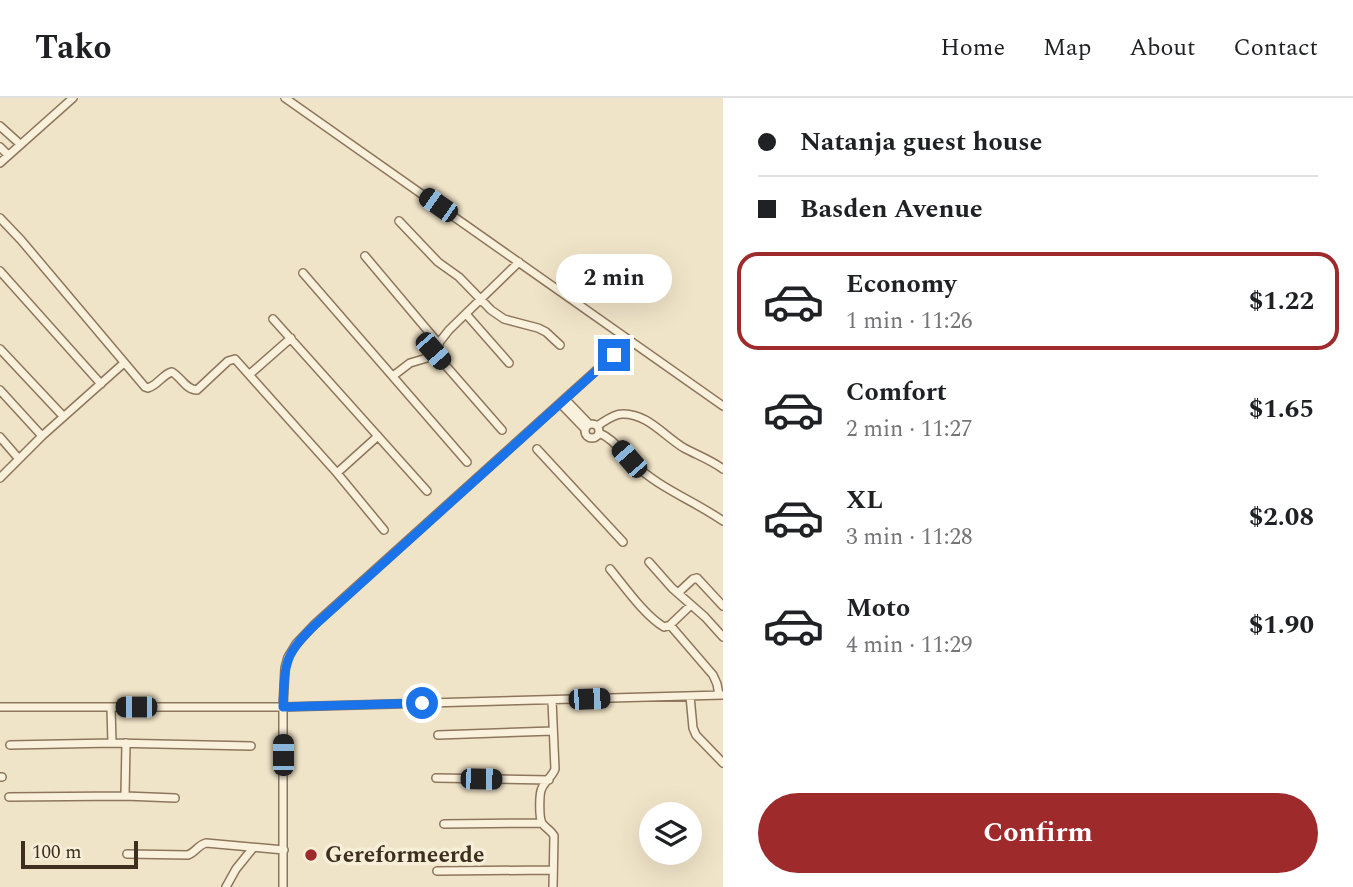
<!DOCTYPE html>
<html lang="en">
<head>
<meta charset="utf-8">
<style>
  :root { --surface:#fff; --page:#f2f2f2; --text:#202124; --muted:#757577; --line:#e0e0e0; --accent:#9e2a2b }
  body { margin:0; font-family:Spectral,serif; background:var(--page); color:var(--text); height:100vh; display:flex; flex-direction:column; font-size:26px; white-space:nowrap }
  * { box-sizing:border-box; margin:0 }
  p { font-size:23px; color:var(--muted) }
  .icon { flex:none; width:38px; height:38px; fill:none; stroke:currentColor; stroke-width:2; stroke-linecap:round; stroke-linejoin:round }
  .map { position:relative; flex:1; overflow:hidden }
  .details { display:flex; flex-direction:column; background:var(--surface); width:630px }
  .details>* { flex:none }
  .hud { display:grid; align-content:center; height:154px; padding:0 35px; background:var(--surface) }
  .buttons { position:absolute; left:639px; top:704px; display:grid; gap:14px }
  .buttons a { display:grid; place-items:center; width:63px; height:63px; border-radius:50%; background:var(--surface); box-shadow:0 7px 28px #0002; font-size:35px }
  .scale { position:absolute; left:21px; bottom:18px; width:117px; box-sizing:border-box; padding-left:7px; border:4px solid #3d2e20; border-top:0; font-size:19px; line-height:24px; white-space:nowrap; color:#3d2e20; -webkit-text-stroke:5px #f7eed8; paint-order:stroke }
  .end { position:absolute; width:32px; height:32px; margin:-16px; border:9px solid #1a73e8; background:#fff; box-shadow:0 0 0 4px #fff }
  .from { border-radius:50% }
  .bubble { position:absolute; height:49px; border-radius:24px; background:var(--surface); box-shadow:0 7px 28px #0002; font-size:23px; font-weight:700; line-height:49px; text-align:center }
  .car { position:absolute; width:21px; height:42px; margin:-21px -10px; border-radius:9px; box-shadow:0 0 5px 2px #0007; background:linear-gradient(#222 24%,#8ab4d8 0 40%,#222 0 76%,#8ab4d8 0 86%,#222 0) }
  .hud b { display:flex; align-items:center; gap:24px; height:66px; font-size:26px }
  .hud b+b { border-top:2px solid var(--line) }
  .hud i { width:18px; height:18px; background:var(--text) }
  ul { padding:0; list-style:none }
  li { display:flex; align-items:center; gap:21px; height:98px; margin:0 14px 10px; padding:0 21px; border:4px solid transparent; border-radius:21px }
  li div { flex:1 }
  li b { display:block; font-size:26px }
  li em { font-style:normal; font-weight:700 }
  li.on { border-color:var(--accent) }
  li>.icon { width:63px; height:63px; stroke-width:1.5 }
  .primary-button { display:flex; gap:14px; margin-top:auto; padding:14px 35px }
  .primary-button a { flex:1; height:80px; border-radius:42px; background:var(--accent); color:#fff; font-size:28px; font-weight:700; line-height:80px; text-align:center }
  header { display:flex; align-items:center; gap:42px; box-sizing:border-box; height:98px; padding:0 35px; background:var(--surface); border-bottom:2px solid var(--line) }
  header strong { font-size:33px }
  nav { display:flex; gap:38px; margin-inline-start:auto; font-size:24px }
  main { display:flex; flex:1; min-height:0 }
  .map>svg:first-child { display:block }
  .lines { fill:none; stroke-linecap:round; stroke-linejoin:round }
  .street-casing { stroke:#8d765c; stroke-width:10 }
  .street { stroke:#faf1dc; stroke-width:7 }
  .route { stroke:#1a73e8; stroke-width:9 }
  .poi-dot { fill:#9e2a2b; stroke:#f7eed8; stroke-width:2.5 }
  .labels { text-anchor:middle; dominant-baseline:central; stroke-width:7; stroke-linejoin:round; paint-order:stroke }
  .poi-label { font-size:23px; font-weight:bold; fill:#3d2e20; stroke:#f7eed8; text-anchor:start }
</style>
</head>
<body>
<header>
<strong>Tako</strong>
<nav><a>Home</a><a>Map</a><a>About</a><a>Contact</a></nav>
</header>
<main>
<div class="map">
<svg width="723" height="789" viewBox="0 0 723 789">
  <rect width="100%" height="100%" fill="#f0e4c8"/>
  <g class="lines">
    <defs>
      <path id="street" d="M285,0L723,308
        M0,28L20,46
        M0,49L8,57
        M0,65L73,0
        M0,120L21,142L145,289L148,290C158,287 163,276 172,274C181,279 186,292 197,292L228,263L235,261L337,375L384,432
        M399,123L438,164L459,179L491,212L504,221L538,230L546,234L560,247
        M365,158L439,246
        M0,173L101,286
        M303,175L467,364
        M466,216L509,265
        M273,221L427,393
        M0,251L63,318
        M433,253L502,332
        M250,276L291,240
        M393,278L410,265L427,260L449,232L519,164
        M0,292L42,338
        M565,301L589,326
        M560,305L585,331
        M585 333a7 7 0 1 1 14 0a7 7 0 1 1-14 0Z
        M597,328C604,324 613,316 622,316C647,315 664,338 684,350C697,357 711,362 723,371
        M599,335C614,341 620,353 631,363C658,390 693,402 723,423
        M0,339L19,361
        M537,351L623,444
        M337,375L378,338
        M0,380L42,338L124,265
        M649,464L672,490L705,519L723,539
        M610,471C624,488 645,518 664,529L670,527L713,577L717,586L719,597
        M678,495L693,481L697,480L723,508
        M670,527L691,507
        M690,598L693,630L696,637L723,665
        M552,602L555,671C552,679 545,683 542,690C539,695 539,720 542,725C545,730 551,732 554,738L553,789
        M0,609H283L723,597
        M111,610L112,645
        M438,637L553,633
        M10,647L112,645L251,648
        M0,679H2
        M436,680L549,682
        M125,698L126,645
        M9,699L125,698L175,700
        M444,726L542,725
        M127,756L188,757C196,754 198,747 206,745L284,752
        M437,773L553,772
        M226,789L236,771L253,750
        M283,789V609L285,570L288,559L296,546L315,526L630,242"/>
    </defs>
    <!-- street casing -->
    <use href="#street" class="street-casing"/>
    <!-- street -->
    <use href="#street" class="street"/>
  </g>
  <g class="lines">
    <!-- route -->
    <path class="route" d="M422,605L283,609C285,566 283,557 316,526L614,257"/>
  </g>
  <!-- markers -->
  <circle class="poi-dot" cx="311" cy="757" r="7"/>
  <g class="labels">
    <!-- poi labels -->
    <g class="poi-label">
      <text x="325" y="757">Gereformeerde</text>
    </g>
  </g>
</svg>
<div class="buttons">
<a><svg class="icon" aria-label="layers" viewBox="0 0 24 24"><path d="M12 4l9 5-9 5-9-5zM3 14l9 5 9-5"/></svg></a>
</div>
<div class="scale">100 m</div>
<i class="end from" style="left:422px;top:605px"></i>
<i class="end" style="left:614px;top:257px"></i>
<div class="bubble" style="left:556px;top:156px;width:116px">2 min</div>
<i class="car" style="left:438px;top:107px;rotate:305deg"></i>
<i class="car" style="left:433px;top:253px;rotate:139deg"></i>
<i class="car" style="left:629px;top:361px;rotate:319deg"></i>
<i class="car" style="left:589px;top:601px;rotate:88deg"></i>
<i class="car" style="left:136px;top:609px;rotate:270deg"></i>
<i class="car" style="left:283px;top:657px;rotate:0deg"></i>
<i class="car" style="left:481px;top:681px;rotate:91deg"></i>
</div>
<section class="details">
<div class="hud">
<b><i class="from"></i>Natanja guest house</b>
<b><i></i>Basden Avenue</b>
</div>
<ul>
<li class="on"><svg class="icon" aria-label="car" viewBox="0 0 24 24"><path d="M5 17H2v-5l4-1 3-4h7l3 4 3 1v5h-3M9 17h6M6 11h13"/><circle cx="7" cy="17" r="2"/><circle cx="17" cy="17" r="2"/></svg><div><b>Economy</b><p>1 min · 11:26</p></div><em>$1.22</em></li>
<li><svg class="icon" aria-label="car" viewBox="0 0 24 24"><path d="M5 17H2v-5l4-1 3-4h7l3 4 3 1v5h-3M9 17h6M6 11h13"/><circle cx="7" cy="17" r="2"/><circle cx="17" cy="17" r="2"/></svg><div><b>Comfort</b><p>2 min · 11:27</p></div><em>$1.65</em></li>
<li><svg class="icon" aria-label="car" viewBox="0 0 24 24"><path d="M5 17H2v-5l4-1 3-4h7l3 4 3 1v5h-3M9 17h6M6 11h13"/><circle cx="7" cy="17" r="2"/><circle cx="17" cy="17" r="2"/></svg><div><b>XL</b><p>3 min · 11:28</p></div><em>$2.08</em></li>
<li><svg class="icon" aria-label="car" viewBox="0 0 24 24"><path d="M5 17H2v-5l4-1 3-4h7l3 4 3 1v5h-3M9 17h6M6 11h13"/><circle cx="7" cy="17" r="2"/><circle cx="17" cy="17" r="2"/></svg><div><b>Moto</b><p>4 min · 11:29</p></div><em>$1.90</em></li>
</ul>
<div class="primary-button"><a>Confirm</a></div>
</section>
</main>
</body>
</html>
